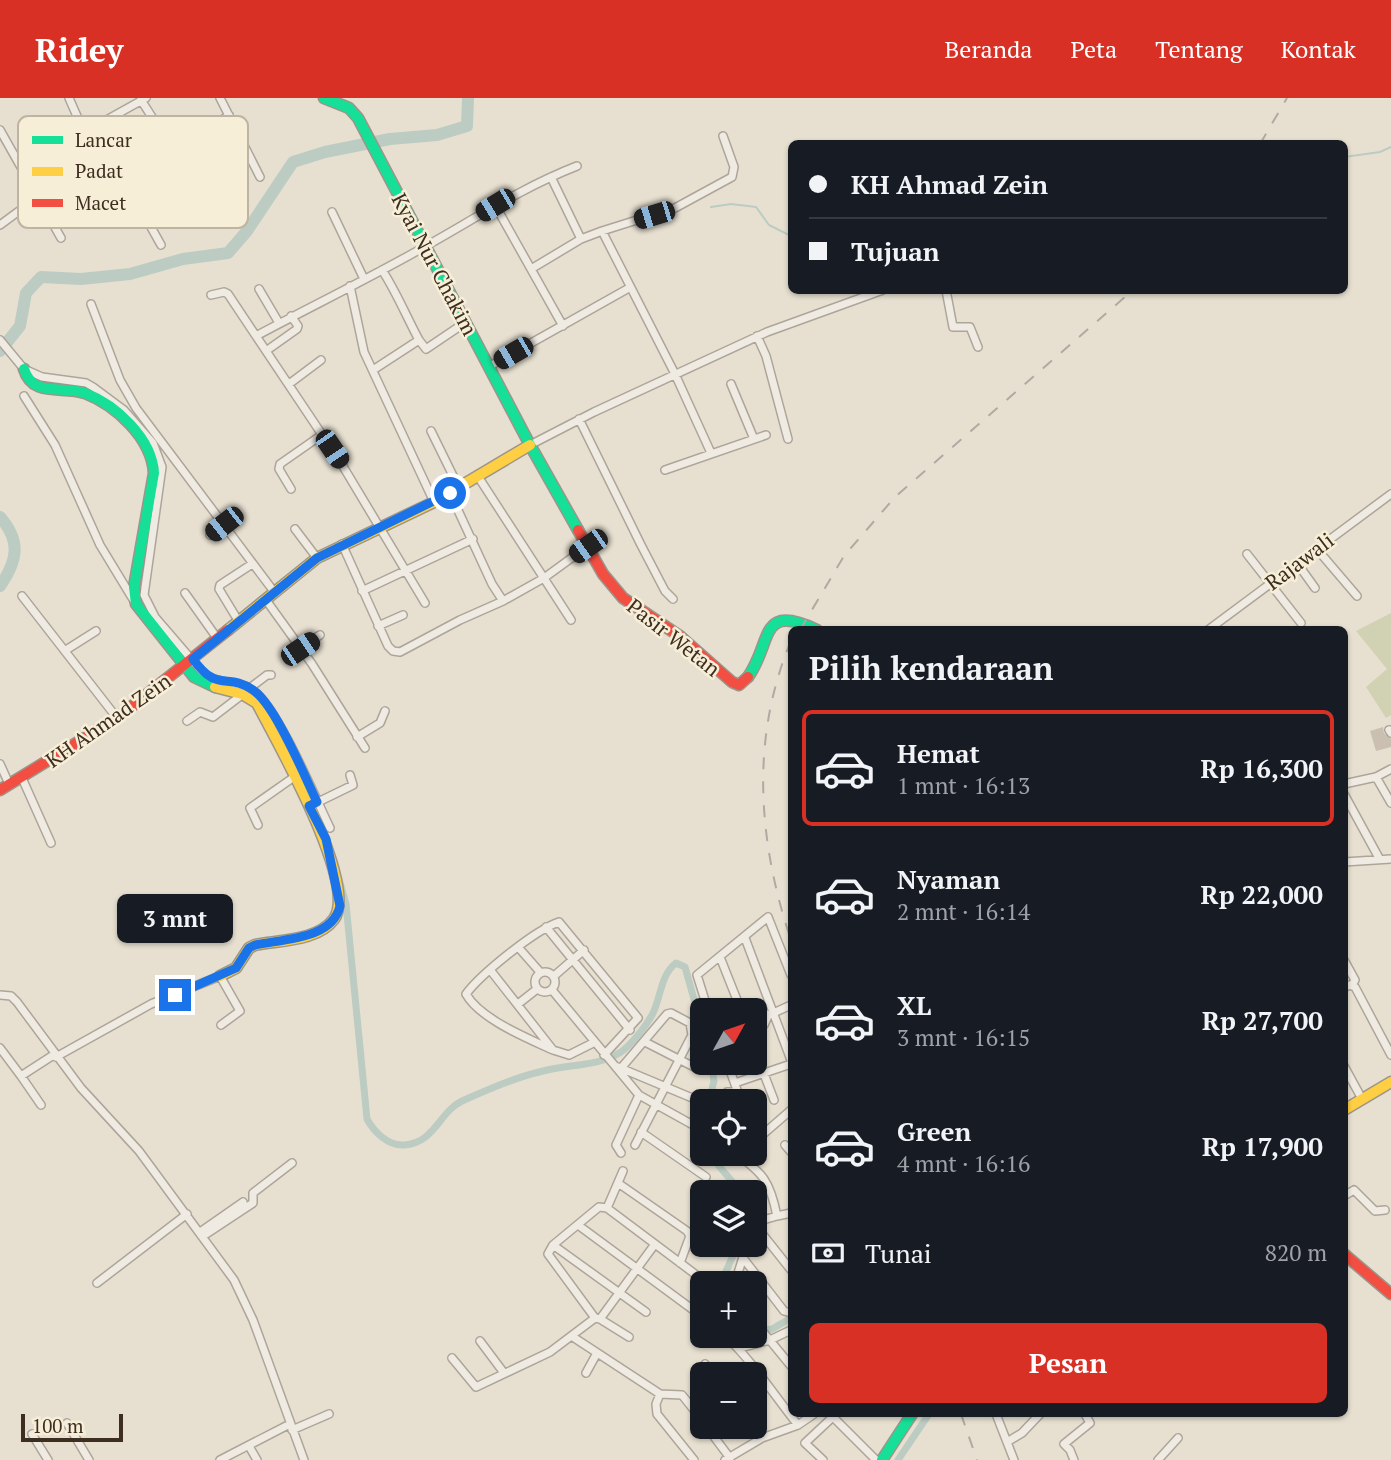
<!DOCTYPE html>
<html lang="id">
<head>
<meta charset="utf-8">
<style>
  :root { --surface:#171b24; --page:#242831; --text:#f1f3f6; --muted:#9ea1a6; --line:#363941; --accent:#d93025 }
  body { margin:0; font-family:"PT Serif",serif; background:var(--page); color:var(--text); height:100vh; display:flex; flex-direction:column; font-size:26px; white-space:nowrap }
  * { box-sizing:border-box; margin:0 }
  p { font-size:23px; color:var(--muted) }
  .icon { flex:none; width:38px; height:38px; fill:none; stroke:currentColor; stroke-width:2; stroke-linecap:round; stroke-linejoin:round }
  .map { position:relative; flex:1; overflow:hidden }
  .panel { position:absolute; left:788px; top:528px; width:560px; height:791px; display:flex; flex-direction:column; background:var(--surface); border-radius:10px; box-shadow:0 2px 5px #0004 }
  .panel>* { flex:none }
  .hud { position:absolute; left:788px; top:42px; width:560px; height:154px; border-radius:10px; box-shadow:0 2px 5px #0004; display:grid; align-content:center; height:154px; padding:0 21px; background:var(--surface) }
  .needle { width:46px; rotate:50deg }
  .fabs { position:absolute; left:690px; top:900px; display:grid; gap:14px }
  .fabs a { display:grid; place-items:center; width:77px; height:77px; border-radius:10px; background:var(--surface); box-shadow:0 2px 5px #0004; font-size:35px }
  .scale { position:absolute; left:21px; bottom:18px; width:102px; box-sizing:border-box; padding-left:7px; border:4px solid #3d2e20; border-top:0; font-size:19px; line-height:24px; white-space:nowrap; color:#3d2e20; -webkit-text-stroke:5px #f7eed8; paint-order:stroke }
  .end { position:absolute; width:32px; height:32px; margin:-16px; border:9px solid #1a73e8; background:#fff; box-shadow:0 0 0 4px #fff }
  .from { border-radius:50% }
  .bubble { position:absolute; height:49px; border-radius:10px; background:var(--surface); box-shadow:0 2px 5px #0004; font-size:23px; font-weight:600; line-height:49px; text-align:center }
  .car { position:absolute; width:21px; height:42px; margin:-21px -10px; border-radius:9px; box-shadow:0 0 5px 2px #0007; background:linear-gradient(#222 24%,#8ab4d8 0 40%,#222 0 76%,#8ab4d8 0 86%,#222 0) }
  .hud b { display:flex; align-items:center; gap:24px; height:66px; font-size:26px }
  .hud b+b { border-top:2px solid var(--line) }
  .hud i { width:18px; height:18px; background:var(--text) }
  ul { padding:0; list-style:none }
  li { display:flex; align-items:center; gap:21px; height:116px; margin:0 14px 10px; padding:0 7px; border:4px solid transparent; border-radius:10px }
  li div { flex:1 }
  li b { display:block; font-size:26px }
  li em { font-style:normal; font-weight:600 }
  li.active { border-color:var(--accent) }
  li>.icon { width:63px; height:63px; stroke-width:1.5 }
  h2 { padding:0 21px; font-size:32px; line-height:84px }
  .pay { display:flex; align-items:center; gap:18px; height:77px; padding:0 21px; font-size:26px }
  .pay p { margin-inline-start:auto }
  .button { display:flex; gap:14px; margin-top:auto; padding:14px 21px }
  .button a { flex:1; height:80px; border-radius:10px; background:var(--accent); color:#fff; font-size:28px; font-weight:600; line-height:80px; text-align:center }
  header { display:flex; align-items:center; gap:42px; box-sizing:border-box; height:98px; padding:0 35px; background:var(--accent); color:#fff }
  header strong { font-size:33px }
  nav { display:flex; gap:38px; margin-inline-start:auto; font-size:24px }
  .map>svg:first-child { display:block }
  .cemetery { fill:#d1d1b3 }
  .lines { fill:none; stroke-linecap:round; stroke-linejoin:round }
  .stream { stroke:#bcccc2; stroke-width:2 }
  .canal { stroke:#bcccc2; stroke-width:7 }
  .river { stroke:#bcccc2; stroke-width:12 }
  .building { fill:#cbbfb2 }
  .street-casing { stroke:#ada599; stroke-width:10 }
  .fast-casing { stroke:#9c958a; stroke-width:13 }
  .slow-casing { stroke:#9c958a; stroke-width:13 }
  .jam-casing { stroke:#9c958a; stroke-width:13 }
  .street { stroke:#efebe3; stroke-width:7 }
  .fast { stroke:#16e098; stroke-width:10 }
  .slow { stroke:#ffcf43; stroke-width:10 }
  .jam { stroke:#f24e42; stroke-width:10 }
  .rail { stroke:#afaaa2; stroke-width:2; stroke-dasharray:12 12; stroke-linecap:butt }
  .route { stroke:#1a73e8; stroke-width:9 }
  .labels { text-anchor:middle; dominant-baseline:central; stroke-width:5; stroke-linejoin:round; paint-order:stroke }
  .street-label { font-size:21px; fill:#3d2e20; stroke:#f7eed8 }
  .key { fill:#f7eed8; stroke:#bfb4a1; stroke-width:2 }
  .key-label { font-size:19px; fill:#3d2e20 }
</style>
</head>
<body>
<header>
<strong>Ridey</strong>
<nav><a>Beranda</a><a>Peta</a><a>Tentang</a><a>Kontak</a></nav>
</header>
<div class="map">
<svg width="1391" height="1362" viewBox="0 0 1391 1362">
  <rect width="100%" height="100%" fill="#e7e0d1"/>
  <!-- cemetery -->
  <path class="cemetery" d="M1391,515V617L1386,620L1366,589L1387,571L1356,533Z"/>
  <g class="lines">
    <!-- stream -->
    <path class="stream" d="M1194,46L1199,43L1224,46
      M1344,59L1380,54L1391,49
      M711,109L731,106L756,109L769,127L791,138"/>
    <!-- canal -->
    <path class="canal" d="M148,514L140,495L151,428
      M186,562L205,580
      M339,781L346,806L367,1021C374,1034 388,1048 404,1047C435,1045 439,1014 462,1003C487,992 516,979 543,973C569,966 597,969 621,954C631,947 646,928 652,917C661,901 660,877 676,865L685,869L702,930
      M709,1003L714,983L711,964
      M708,1055L741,1094
      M721,1185L738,1146
      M754,1233L772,1231L791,1220
      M898,1362L929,1316"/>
    <!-- river -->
    <path class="river" d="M0,253L20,228L26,195L41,179L81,181L130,176L183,161L228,155L247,133L293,64L325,54L390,41L437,37L467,28L468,0
      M0,419C21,443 18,462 0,488"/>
  </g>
  <!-- building -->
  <path class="building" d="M1383,629L1384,635L1391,641V649L1376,653L1370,633Z"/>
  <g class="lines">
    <defs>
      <path id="street" d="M69,0L80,25L92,30L146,0
        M220,0L260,79
        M141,2L175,55
        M92,30L117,68L161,147
        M0,32L61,140
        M551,79L581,141L602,133L675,276L711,355
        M27,80L100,43
        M196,93L175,55L229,17
        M134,99L186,74
        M495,107L563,228
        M332,114L364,181
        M52,123L122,77
        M0,127L38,99
        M602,133L675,110L732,79L734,69L723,38
        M531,171L581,141
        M382,172C397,195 406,218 419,242
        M350,188L364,254L434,404
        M259,191L279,225
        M946,192L953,229H970L978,249
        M211,197L224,194L228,196L256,238
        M91,206L120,282L136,310L275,495
        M757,238L766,258L788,341
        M0,242L24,271L42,279L86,285L93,289L124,312L153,345L162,369L144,497L155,519L204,576C218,587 239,582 254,593C278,611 315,699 330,730
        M266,253L297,231L298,228L291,218
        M490,268L629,190
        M373,272L419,242L426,251L466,224
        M289,286L321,262
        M731,286L754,341
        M24,298L55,347L100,447L134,503
        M579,321L641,447L665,493L673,501
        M431,333L459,390
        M530,347L594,314L767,234L883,192
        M665,372L766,337
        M479,380L571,522
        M291,391L279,371L280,366L323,336
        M450,395L492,486L503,503
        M295,431L317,460
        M210,437L224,426
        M342,446L388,548L393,553L400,554L460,522L503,503L544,480L588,448
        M1316,450L1357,498
        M1247,456L1301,525
        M1297,465L1315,490
        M362,493L473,441
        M185,495L217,540
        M22,498L117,620
        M266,502L312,566L365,650
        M425,505L341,365L256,238C312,208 370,180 426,148C476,120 523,89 577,68
        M239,524L219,491L220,487L252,466
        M378,528L403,517
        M1208,532L1391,396
        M300,550L320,537
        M66,552L96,533
        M250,590L267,577H271
        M187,623L200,614L213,619L243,596
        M1389,632L1391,635
        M357,639L380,625L385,613
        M0,666L9,686
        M1376,679L1391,705
        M22,680L51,745
        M1344,686L1376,679L1391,671
        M1344,696L1379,760
        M314,706L353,687L350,677
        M258,727L250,710L294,679
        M1344,764L1391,761
        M546,829L630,932
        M745,840L791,962
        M518,849L540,874
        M720,859L741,912
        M1344,862L1355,882L1352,887
        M491,873L553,952L569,957L593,945
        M535 884a10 10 0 1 1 20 0a10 10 0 1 1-20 0Z
        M554,878L584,852
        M1344,890L1349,887L1355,889L1391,957
        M552,892L639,997L702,1032
        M0,897L11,898L17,904L81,990L139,1053L234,1182L253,1222L304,1362
        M518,906L537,891
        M708,912L697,877L768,819L791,877
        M769,917L791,907
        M754,922L764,927L768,918L764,914L759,913L755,922
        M645,944L698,971
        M0,950L21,978L55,956
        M754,950L774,1002
        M553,952C527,940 480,921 466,896C481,876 535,832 559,824L638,920L604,957
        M56,959L151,906L220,878L240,913L221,927
        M727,964L741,1003
        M1344,968L1362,1001
        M618,969L697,1002L699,1009L693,1025
        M622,969L667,916L671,915L690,925L692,937L635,1047
        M21,978L41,1007
        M735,985L791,966
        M721,1003L727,994H736
        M641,1034L706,1079
        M754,1044L791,1012
        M785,1047L791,1054
        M621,1055L616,1047L639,997
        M735,1055C763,1075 770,1083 777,1118L763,1122L754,1131
        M618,1085L687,1133L690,1138L680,1165
        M1344,1098L1354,1092L1375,1113L1385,1112
        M607,1110L623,1073
        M777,1118L791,1115
        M578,1127L696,1214H702
        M756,1128L791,1172
        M200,1134L243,1104
        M203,1138L253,1105V1095L292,1065
        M553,1147L646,1214
        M743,1160L784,1213L791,1215
        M97,1185L187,1116
        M735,1185L747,1146
        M595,1220L548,1156L553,1147L599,1109L607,1110L707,1185
        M600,1221L629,1239
        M754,1223L791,1268
        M724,1237C748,1257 777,1301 798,1327
        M573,1239L660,1296L682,1297L702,1322
        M480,1243L504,1275
        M740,1250L770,1242L791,1232
        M452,1260L476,1289L550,1254L595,1220L600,1221L655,1146
        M705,1266L712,1276
        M586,1275L597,1255
        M660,1296L656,1306L657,1316L694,1362
        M996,1316L1014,1362
        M832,1318L876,1362
        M67,1325L89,1362
        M706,1328L730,1360
        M753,1328L762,1340
        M292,1332L329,1316
        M32,1336L48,1362
        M1007,1344L1022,1335L1040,1316
        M249,1348L257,1362
        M220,1362L290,1326
        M725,1362L762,1340L798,1327L814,1316
        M823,1362L805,1345L836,1316
        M1074,1362L1070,1352L1064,1346L1090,1325L1085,1316
        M1158,1362L1178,1340"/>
      <path id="fast" d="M324,0L349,10L358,20L530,347L578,432
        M24,271C33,300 62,287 85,295C116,307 152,340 154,375L134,489L136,506L194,579L215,589
        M748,579C773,544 758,504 817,532
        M882,1362L912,1316"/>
      <path id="slow" d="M228,532L317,460L434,404L530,347
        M215,589L242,596L257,605C276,642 359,786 334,821C318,843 280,842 255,847L249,850L236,870L220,878
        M1344,1012L1391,984"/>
      <path id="jam" d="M578,432L603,476L623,500L681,539L732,584L739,587L748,579
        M0,692L117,620L228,532
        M1344,1156L1391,1196"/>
    </defs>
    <!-- street casing -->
    <use href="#street" class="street-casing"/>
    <!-- fast casing -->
    <use href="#fast" class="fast-casing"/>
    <!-- slow casing -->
    <use href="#slow" class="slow-casing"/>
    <!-- jam casing -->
    <use href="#jam" class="jam-casing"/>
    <!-- street -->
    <use href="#street" class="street"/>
    <!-- fast -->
    <use href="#fast" class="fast"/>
    <!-- slow -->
    <use href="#slow" class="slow"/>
    <!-- jam -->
    <use href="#jam" class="jam"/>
    <!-- rail -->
    <path class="rail" d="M1260,46L1287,0
      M800,532L844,458L895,399L1133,192
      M791,543C750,640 758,744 791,842
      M961,1316L977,1362"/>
  </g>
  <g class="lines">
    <!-- route -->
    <path class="route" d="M175,897L236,870L249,850L255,847C282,841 332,842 340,808L326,741L309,708L317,704C304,677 276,608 253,592C227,574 218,596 193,561L317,460L450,395"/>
  </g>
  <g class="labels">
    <!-- street labels -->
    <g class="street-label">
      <text transform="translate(435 166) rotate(62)">Kyai Nur Chakim</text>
      <text transform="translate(1299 463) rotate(-37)">Rajawali</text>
      <text transform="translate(674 539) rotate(38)">Pasir Wetan</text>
      <text transform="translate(108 622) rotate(-35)">KH Ahmad Zein</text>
    </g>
  </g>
  <!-- legend -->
  <rect x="18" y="18" width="230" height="112" rx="10" class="key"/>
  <rect x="32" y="38" width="31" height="8" fill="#16e098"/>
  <rect x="32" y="69" width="31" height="9" fill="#ffcf43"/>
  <rect x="32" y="101" width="31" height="8" fill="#f24e42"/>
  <g class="key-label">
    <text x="75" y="49">Lancar</text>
    <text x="75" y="80">Padat</text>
    <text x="75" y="112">Macet</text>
  </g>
</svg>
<div class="fabs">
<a><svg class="needle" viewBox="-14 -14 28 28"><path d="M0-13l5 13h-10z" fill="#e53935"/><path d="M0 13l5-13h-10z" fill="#9ea1a6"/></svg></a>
<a><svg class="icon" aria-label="locate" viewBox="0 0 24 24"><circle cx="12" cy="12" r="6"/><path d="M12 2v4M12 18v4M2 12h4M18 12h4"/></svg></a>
<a><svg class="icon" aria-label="layers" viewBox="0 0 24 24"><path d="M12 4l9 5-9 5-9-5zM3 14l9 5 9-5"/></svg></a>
<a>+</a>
<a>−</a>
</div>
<div class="scale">100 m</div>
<i class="end from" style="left:450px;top:395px"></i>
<i class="end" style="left:175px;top:897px"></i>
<div class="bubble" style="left:117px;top:796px;width:116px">3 mnt</div>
<i class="car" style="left:495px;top:107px;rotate:239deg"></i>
<i class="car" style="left:654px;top:117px;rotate:253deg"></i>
<i class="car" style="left:513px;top:255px;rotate:240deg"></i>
<i class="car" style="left:332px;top:351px;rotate:146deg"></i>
<i class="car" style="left:224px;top:426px;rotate:232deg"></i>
<i class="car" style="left:588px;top:448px;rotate:235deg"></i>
<i class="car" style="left:300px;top:551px;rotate:56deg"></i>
<div class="hud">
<b><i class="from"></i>KH Ahmad Zein</b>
<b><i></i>Tujuan</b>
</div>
<section class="panel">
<h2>Pilih kendaraan</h2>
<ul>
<li class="active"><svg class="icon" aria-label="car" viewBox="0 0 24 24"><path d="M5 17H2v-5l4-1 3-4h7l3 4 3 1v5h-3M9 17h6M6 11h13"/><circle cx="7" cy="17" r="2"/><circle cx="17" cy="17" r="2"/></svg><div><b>Hemat</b><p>1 mnt · 16:13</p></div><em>Rp 16,300</em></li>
<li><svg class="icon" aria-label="car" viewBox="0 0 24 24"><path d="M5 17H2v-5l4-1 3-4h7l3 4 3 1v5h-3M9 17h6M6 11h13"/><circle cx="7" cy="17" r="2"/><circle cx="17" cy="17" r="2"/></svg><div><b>Nyaman</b><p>2 mnt · 16:14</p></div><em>Rp 22,000</em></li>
<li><svg class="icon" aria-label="car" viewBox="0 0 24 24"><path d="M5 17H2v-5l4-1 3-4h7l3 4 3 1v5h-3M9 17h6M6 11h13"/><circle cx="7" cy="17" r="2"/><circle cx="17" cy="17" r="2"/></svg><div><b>XL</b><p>3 mnt · 16:15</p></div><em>Rp 27,700</em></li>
<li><svg class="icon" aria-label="car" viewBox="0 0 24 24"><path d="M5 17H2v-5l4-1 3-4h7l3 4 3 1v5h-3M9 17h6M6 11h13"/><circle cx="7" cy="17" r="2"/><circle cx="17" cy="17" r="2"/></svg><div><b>Green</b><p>4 mnt · 16:16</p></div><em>Rp 17,900</em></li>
</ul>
<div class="pay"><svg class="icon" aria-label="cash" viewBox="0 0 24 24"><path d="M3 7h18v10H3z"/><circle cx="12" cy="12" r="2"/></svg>Tunai<p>820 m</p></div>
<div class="button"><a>Pesan</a></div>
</section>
</div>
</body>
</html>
